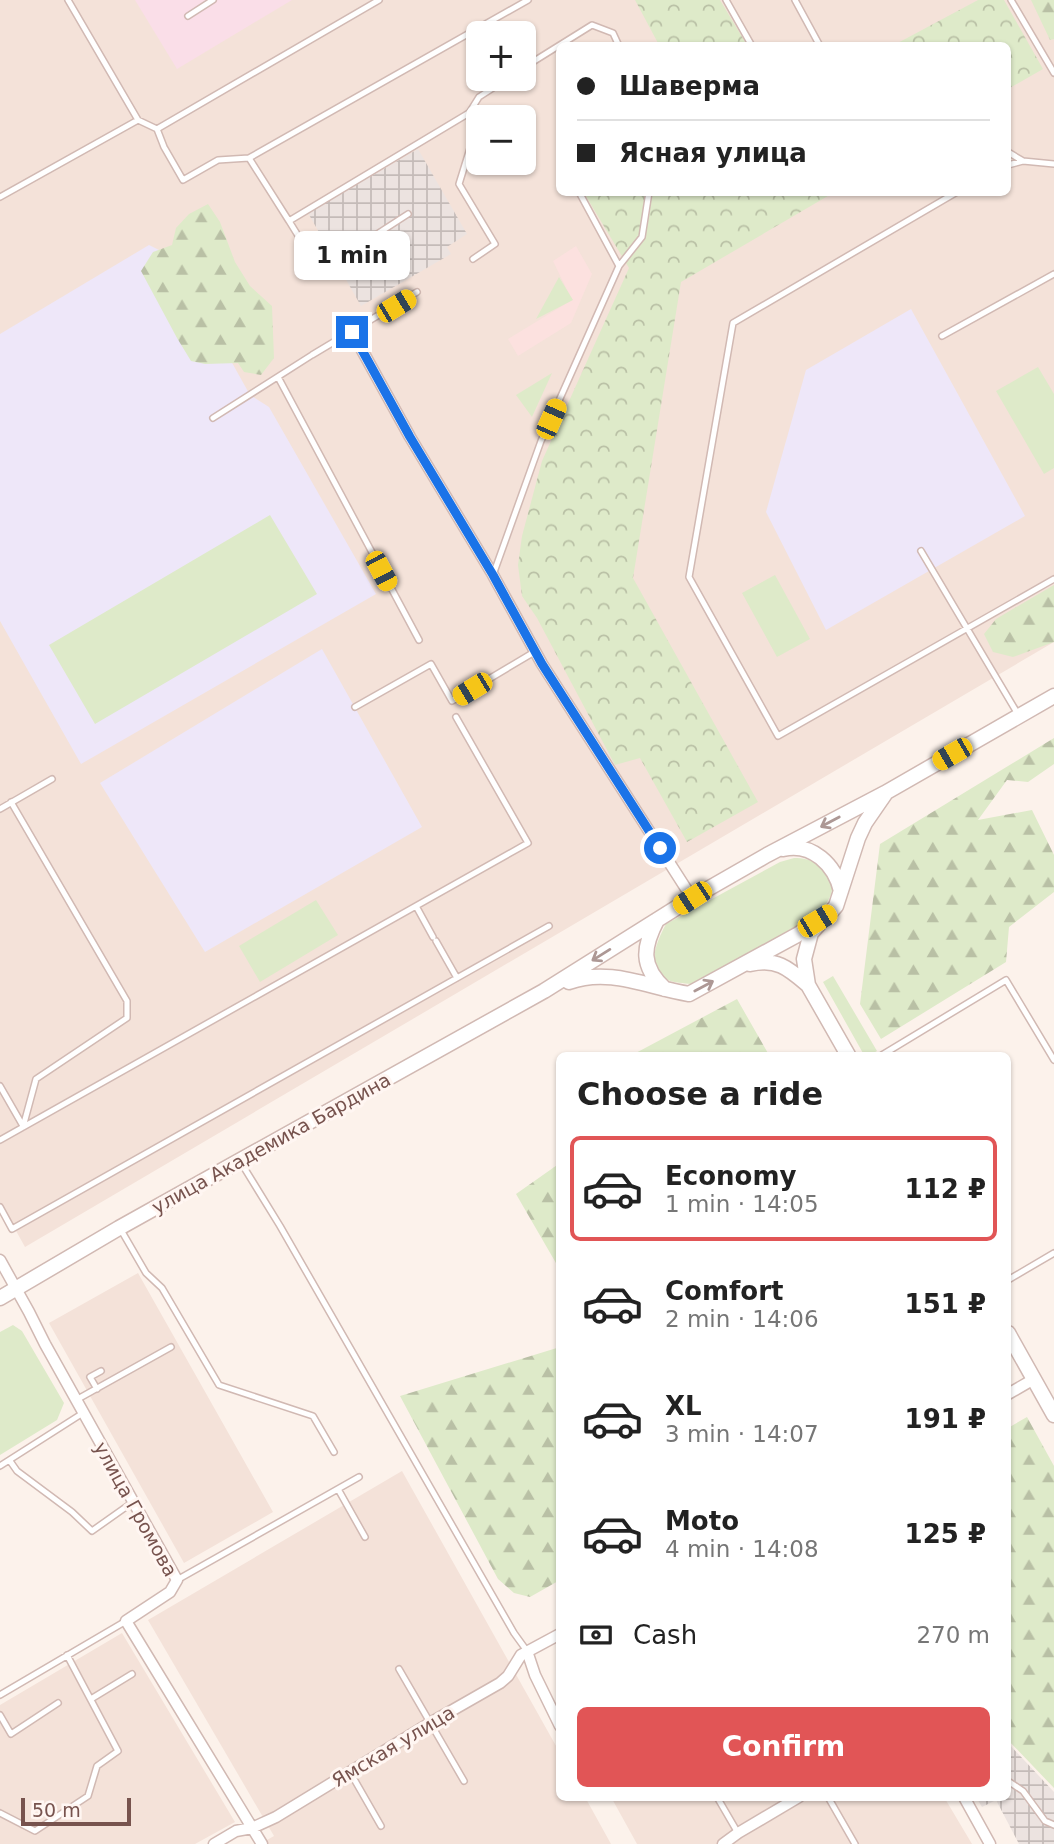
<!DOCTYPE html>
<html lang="en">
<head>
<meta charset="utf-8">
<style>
  :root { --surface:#fff; --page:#f2f2f2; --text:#222; --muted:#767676; --line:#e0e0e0; --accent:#e15556 }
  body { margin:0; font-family:"DejaVu Sans",sans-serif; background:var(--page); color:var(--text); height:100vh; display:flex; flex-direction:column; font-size:26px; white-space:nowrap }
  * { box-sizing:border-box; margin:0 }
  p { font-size:23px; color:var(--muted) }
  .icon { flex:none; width:38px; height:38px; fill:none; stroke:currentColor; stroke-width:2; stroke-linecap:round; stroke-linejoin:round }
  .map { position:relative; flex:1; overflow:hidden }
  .details { position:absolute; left:556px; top:1052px; width:455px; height:749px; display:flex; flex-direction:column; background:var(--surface); border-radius:10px; box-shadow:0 2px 5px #0004 }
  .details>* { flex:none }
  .guide { position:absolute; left:556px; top:42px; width:455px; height:154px; border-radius:10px; box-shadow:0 2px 5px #0004; display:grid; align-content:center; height:154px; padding:0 21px; background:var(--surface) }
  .tools { position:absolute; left:466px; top:21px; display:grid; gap:14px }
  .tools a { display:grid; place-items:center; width:70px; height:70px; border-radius:10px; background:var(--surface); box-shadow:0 2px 5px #0004; font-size:35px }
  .scale { position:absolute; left:21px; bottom:18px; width:110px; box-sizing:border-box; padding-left:7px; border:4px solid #77534e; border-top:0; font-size:19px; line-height:24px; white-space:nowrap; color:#77534e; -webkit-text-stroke:5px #fff6f2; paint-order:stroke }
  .end { position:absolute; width:32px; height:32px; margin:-16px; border:9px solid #1a73e8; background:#fff; box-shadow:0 0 0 4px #fff }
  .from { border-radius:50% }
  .bubble { position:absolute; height:49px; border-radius:10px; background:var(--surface); box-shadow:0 2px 5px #0004; font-size:23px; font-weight:600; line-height:49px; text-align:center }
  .car { position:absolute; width:21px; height:42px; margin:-21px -10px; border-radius:9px; box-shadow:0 0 5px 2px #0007; background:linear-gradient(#f5c518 24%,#345 0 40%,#f5c518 0 76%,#345 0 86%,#f5c518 0) }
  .guide b { display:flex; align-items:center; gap:24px; height:66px; font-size:26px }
  .guide b+b { border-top:2px solid var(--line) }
  .guide i { width:18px; height:18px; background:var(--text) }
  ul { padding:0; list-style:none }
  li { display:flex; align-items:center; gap:21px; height:105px; margin:0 14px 10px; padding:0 7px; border:4px solid transparent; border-radius:10px }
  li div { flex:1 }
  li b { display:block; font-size:26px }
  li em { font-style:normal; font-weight:600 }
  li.selected { border-color:var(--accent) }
  li>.icon { width:63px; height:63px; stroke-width:1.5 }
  h2 { padding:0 21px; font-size:32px; line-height:84px }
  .pay { display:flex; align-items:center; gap:18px; height:77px; padding:0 21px; font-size:26px }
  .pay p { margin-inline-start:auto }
  .button { display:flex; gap:14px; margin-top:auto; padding:14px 21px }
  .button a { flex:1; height:80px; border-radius:10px; background:var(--accent); color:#fff; font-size:28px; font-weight:600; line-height:80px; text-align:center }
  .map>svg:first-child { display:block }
  .residential { fill:#f4e2d9; fill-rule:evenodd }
  .commercial { fill:#fce1df }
  .industrial { fill:url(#industrial-grid) }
  .education { fill:#eee7f9 }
  .medical { fill:#fadee8 }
  .grass { fill:#deeac9 }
  .forest { fill:url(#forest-firs) }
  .park { fill:url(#park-crowns) }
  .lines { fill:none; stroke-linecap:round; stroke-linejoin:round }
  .service-casing { stroke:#d1b9b3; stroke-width:8 }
  .minor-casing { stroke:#d1b9b3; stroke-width:13 }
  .tertiary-casing { stroke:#d1b9b3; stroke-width:17 }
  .service { stroke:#fff; stroke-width:5 }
  .minor { stroke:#fff; stroke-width:10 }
  .tertiary { stroke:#fff; stroke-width:14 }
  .oneway { stroke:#ad9895 }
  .route { stroke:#1a73e8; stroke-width:9 }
  .labels { text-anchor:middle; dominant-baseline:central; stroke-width:6; stroke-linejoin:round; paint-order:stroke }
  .street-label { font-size:19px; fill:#77534e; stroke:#fff6f2 }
</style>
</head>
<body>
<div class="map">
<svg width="1054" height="1844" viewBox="0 0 1054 1844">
  <defs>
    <pattern id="industrial-grid" width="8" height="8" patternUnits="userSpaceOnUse" patternTransform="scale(1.75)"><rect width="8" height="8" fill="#ece3e0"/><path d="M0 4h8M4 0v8" fill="none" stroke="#c4bbb8"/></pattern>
    <pattern id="forest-firs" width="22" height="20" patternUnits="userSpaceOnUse" patternTransform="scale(1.75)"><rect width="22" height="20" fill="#deeac9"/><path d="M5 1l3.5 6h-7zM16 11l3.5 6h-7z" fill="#b9c0a5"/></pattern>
    <pattern id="park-crowns" width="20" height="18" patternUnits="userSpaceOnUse" patternTransform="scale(1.75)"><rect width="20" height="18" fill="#deeac9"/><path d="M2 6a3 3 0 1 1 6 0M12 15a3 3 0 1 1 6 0" fill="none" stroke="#b9c0a5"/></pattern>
  </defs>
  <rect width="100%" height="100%" fill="#fcf2eb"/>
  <!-- residential -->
  <path class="residential" d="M0,0H1054V642L25,1247L0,1202ZM478,33H523V79H478ZM560,46H1008V192H560ZM478,117H523V163H478Z
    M138,1273L273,1512L184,1563L49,1323Z
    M402,1471L560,1753V1797H585L611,1844H260L274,1836L148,1620Z
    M122,1633L235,1822L195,1844H0V1705Z
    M611,1797H944L972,1844H637Z"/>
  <!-- commercial -->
  <path class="commercial" d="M576,246L592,274L571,323L518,356L508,339L572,300L553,261Z"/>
  <!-- industrial -->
  <path class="industrial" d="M418,149L467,234L447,247L451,254L361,306L308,213Z
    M1008,1743L1054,1792V1844H1019L996,1800L982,1807L976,1797H1008Z"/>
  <!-- education -->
  <path class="education" d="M149,245L173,257L250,395L269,407L376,594L81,764L0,621V334Z
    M911,309L1025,516L826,630L766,512L806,370Z
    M322,649L422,827L205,952L100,783Z"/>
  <!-- medical -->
  <path class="medical" d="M135,0H292L177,69Z"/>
  <!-- grass -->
  <path class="grass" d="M559,277L573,300L536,319Z
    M1038,367L1054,394V468L1044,474L996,391Z
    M552,373L532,417L516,395Z
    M270,515L317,594L95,724L49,645Z
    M775,575L810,639L777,657L742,593Z
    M794,858C812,858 836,867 832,890C831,899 823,908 818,915L691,984C684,983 674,983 668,980C644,969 657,941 666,924L780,862Z
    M316,900L338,935L260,982L239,946Z
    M833,976L877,1051L870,1055H864L823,982Z
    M13,1325L22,1331L64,1403L57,1420L0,1455V1332Z"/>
  <!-- forest -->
  <path class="forest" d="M1031,0H1054V39L1050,40Z
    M208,204L220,222L235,262L250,286L272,306L274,358L261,375L244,372L238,363L205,364L191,361L177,338L141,271L153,252L172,245L176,228L189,214Z
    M1054,585V642L1013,657L993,652L984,634L996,619Z
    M1054,738V764L1028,782L1007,780L978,820L1032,810L1054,855V892L1009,927L1006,962L881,1039L860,1004L880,844Z
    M737,999L769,1055H632Z
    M560,1163V1270L516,1194Z
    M560,1347V1580L530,1597L514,1593L498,1579L400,1396Z
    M1027,1417L1054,1466V1788L1008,1740V1428Z"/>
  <!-- park -->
  <path class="park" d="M635,0H720L747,45H659Z
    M978,0H1004L1043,69L1008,89V46L894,45Z
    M584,193H833L681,282L633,578L758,802L687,842L640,758L615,765L537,618L522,596L518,565L522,536L542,461L629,268Z"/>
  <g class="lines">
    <defs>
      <path id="service" d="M726,0L752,46
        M795,0L820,46
        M1011,0L1054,73
        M188,16L213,0
        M523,68L592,25L613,33L619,46
        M507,79L479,97L469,113L289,221L249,158L528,0
        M469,113L476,129L459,184L495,244L473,259
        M138,120L157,129
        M1008,152L1023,161
        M249,158L218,160L183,180L164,147L157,129L379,0
        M1008,165L1023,161L1054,164
        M579,192L619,266
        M957,192L733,323L689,577L778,736L1054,579
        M0,197L138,120L68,0
        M289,221L320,271L408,214
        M942,336L1054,274
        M278,377L419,640
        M213,418L312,355L417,292
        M921,551L1019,716
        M493,575L541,441L619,266L642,237L649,192
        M355,707L431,664L452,701L536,651
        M11,802L127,1001V1018L36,1079L23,1127
        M0,809L52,779
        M416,906L433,937
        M436,941L457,978
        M882,1055L1006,980L1054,1060
        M0,1086L23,1126
        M0,1140L528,843L456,717
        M240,1161L280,1226L514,1633L527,1651
        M0,1207L12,1229L549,926
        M121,1230L146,1273L162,1288L219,1385L313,1416L334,1452
        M1008,1280L1054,1253
        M97,1389L90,1377L101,1371
        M76,1400L171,1347
        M10,1461L17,1471L72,1512L92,1531L133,1502
        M0,1466L83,1413
        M338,1489L365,1537
        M177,1580L359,1477
        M399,1669L464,1781
        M0,1695L126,1621
        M91,1699L132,1674
        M0,1715L11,1734L58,1703
        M350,1772L381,1826
        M1008,1781L1023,1791L1045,1821L1054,1825
        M717,1797L738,1833
        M828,1797L855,1844
        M0,1813L35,1831L88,1796L97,1766L118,1751L67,1655"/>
      <path id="minor" d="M352,332L410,437L493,575L542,664L692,898
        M0,1260L29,1312L45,1344L177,1580L170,1592L126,1621L262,1844
        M1008,1394L1034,1379
        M527,1651L535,1675L560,1726
        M964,1797L990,1844
        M214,1844L236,1831L252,1828L276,1817L430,1723L500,1683L508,1676L521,1655L560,1634
        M723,1844L738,1833L799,1797"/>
      <path id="tertiary" d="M783,849C812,842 835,865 841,891
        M657,920C643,947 640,966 665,989
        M819,924L811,933L804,959L808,985L848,1055
        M750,964C777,958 788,968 808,985
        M569,982C610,967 649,988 689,994L797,935L830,913L836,906L858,838L865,823L885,794
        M0,1298L119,1228L544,991L692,898L767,855L885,793L1054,696
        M1008,1333L1054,1415"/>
    </defs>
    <!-- service casing -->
    <use href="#service" class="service-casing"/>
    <!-- minor casing -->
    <use href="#minor" class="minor-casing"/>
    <!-- tertiary casing -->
    <use href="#tertiary" class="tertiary-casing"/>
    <!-- service -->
    <use href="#service" class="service"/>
    <!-- minor -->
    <use href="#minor" class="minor"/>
    <!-- tertiary -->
    <use href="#tertiary" class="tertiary"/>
  </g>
  <!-- one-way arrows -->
  <defs><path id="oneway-shaft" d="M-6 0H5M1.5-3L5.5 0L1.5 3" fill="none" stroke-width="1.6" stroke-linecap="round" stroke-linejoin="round" transform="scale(1.75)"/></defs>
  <g class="oneway">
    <use href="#oneway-shaft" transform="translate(830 822) rotate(152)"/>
    <use href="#oneway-shaft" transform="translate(601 955) rotate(148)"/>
    <use href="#oneway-shaft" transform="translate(704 986) rotate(-28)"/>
  </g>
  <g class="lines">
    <!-- route -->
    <path class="route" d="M352,332L410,437L493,575L542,664L660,848"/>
  </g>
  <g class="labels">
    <!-- street labels -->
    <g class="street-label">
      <text transform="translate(271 1143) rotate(-29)">улица Академика Бардина</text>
      <text transform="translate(136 1509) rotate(61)">улица Громова</text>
      <text transform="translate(393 1746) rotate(-31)">Ямская улица</text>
    </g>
  </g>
</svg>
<div class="tools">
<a>+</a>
<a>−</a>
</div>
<div class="scale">50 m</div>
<i class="end from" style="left:660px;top:848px"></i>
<i class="end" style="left:352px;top:332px"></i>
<div class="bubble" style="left:294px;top:231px;width:116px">1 min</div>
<i class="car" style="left:396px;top:306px;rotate:59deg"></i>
<i class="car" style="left:551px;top:419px;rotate:24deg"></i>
<i class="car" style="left:381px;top:571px;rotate:152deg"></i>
<i class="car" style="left:472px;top:689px;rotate:239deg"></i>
<i class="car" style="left:952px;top:754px;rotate:240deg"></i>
<i class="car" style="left:692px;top:898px;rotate:237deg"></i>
<i class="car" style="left:817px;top:921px;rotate:59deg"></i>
<div class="guide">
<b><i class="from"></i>Шаверма</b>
<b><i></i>Ясная улица</b>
</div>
<section class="details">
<h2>Choose a ride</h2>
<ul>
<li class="selected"><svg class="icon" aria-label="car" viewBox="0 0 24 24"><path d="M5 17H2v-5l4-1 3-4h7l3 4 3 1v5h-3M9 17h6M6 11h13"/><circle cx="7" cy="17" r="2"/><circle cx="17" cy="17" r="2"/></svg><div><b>Economy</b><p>1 min · 14:05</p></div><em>112 ₽</em></li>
<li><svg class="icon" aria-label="car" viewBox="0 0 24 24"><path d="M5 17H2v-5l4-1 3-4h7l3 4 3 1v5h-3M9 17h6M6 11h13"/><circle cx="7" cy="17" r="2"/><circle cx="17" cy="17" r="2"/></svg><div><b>Comfort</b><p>2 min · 14:06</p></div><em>151 ₽</em></li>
<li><svg class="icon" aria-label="car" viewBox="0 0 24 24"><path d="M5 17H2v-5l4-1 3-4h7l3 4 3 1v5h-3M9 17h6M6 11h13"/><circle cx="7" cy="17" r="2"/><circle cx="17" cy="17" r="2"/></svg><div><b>XL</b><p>3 min · 14:07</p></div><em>191 ₽</em></li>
<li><svg class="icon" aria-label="car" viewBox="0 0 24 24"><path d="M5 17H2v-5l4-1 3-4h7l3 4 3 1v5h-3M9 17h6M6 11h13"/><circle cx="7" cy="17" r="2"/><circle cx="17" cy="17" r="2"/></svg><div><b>Moto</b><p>4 min · 14:08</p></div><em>125 ₽</em></li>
</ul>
<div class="pay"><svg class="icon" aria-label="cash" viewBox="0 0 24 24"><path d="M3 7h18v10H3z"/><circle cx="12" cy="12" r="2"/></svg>Cash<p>270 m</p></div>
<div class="button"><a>Confirm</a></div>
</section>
</div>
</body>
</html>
